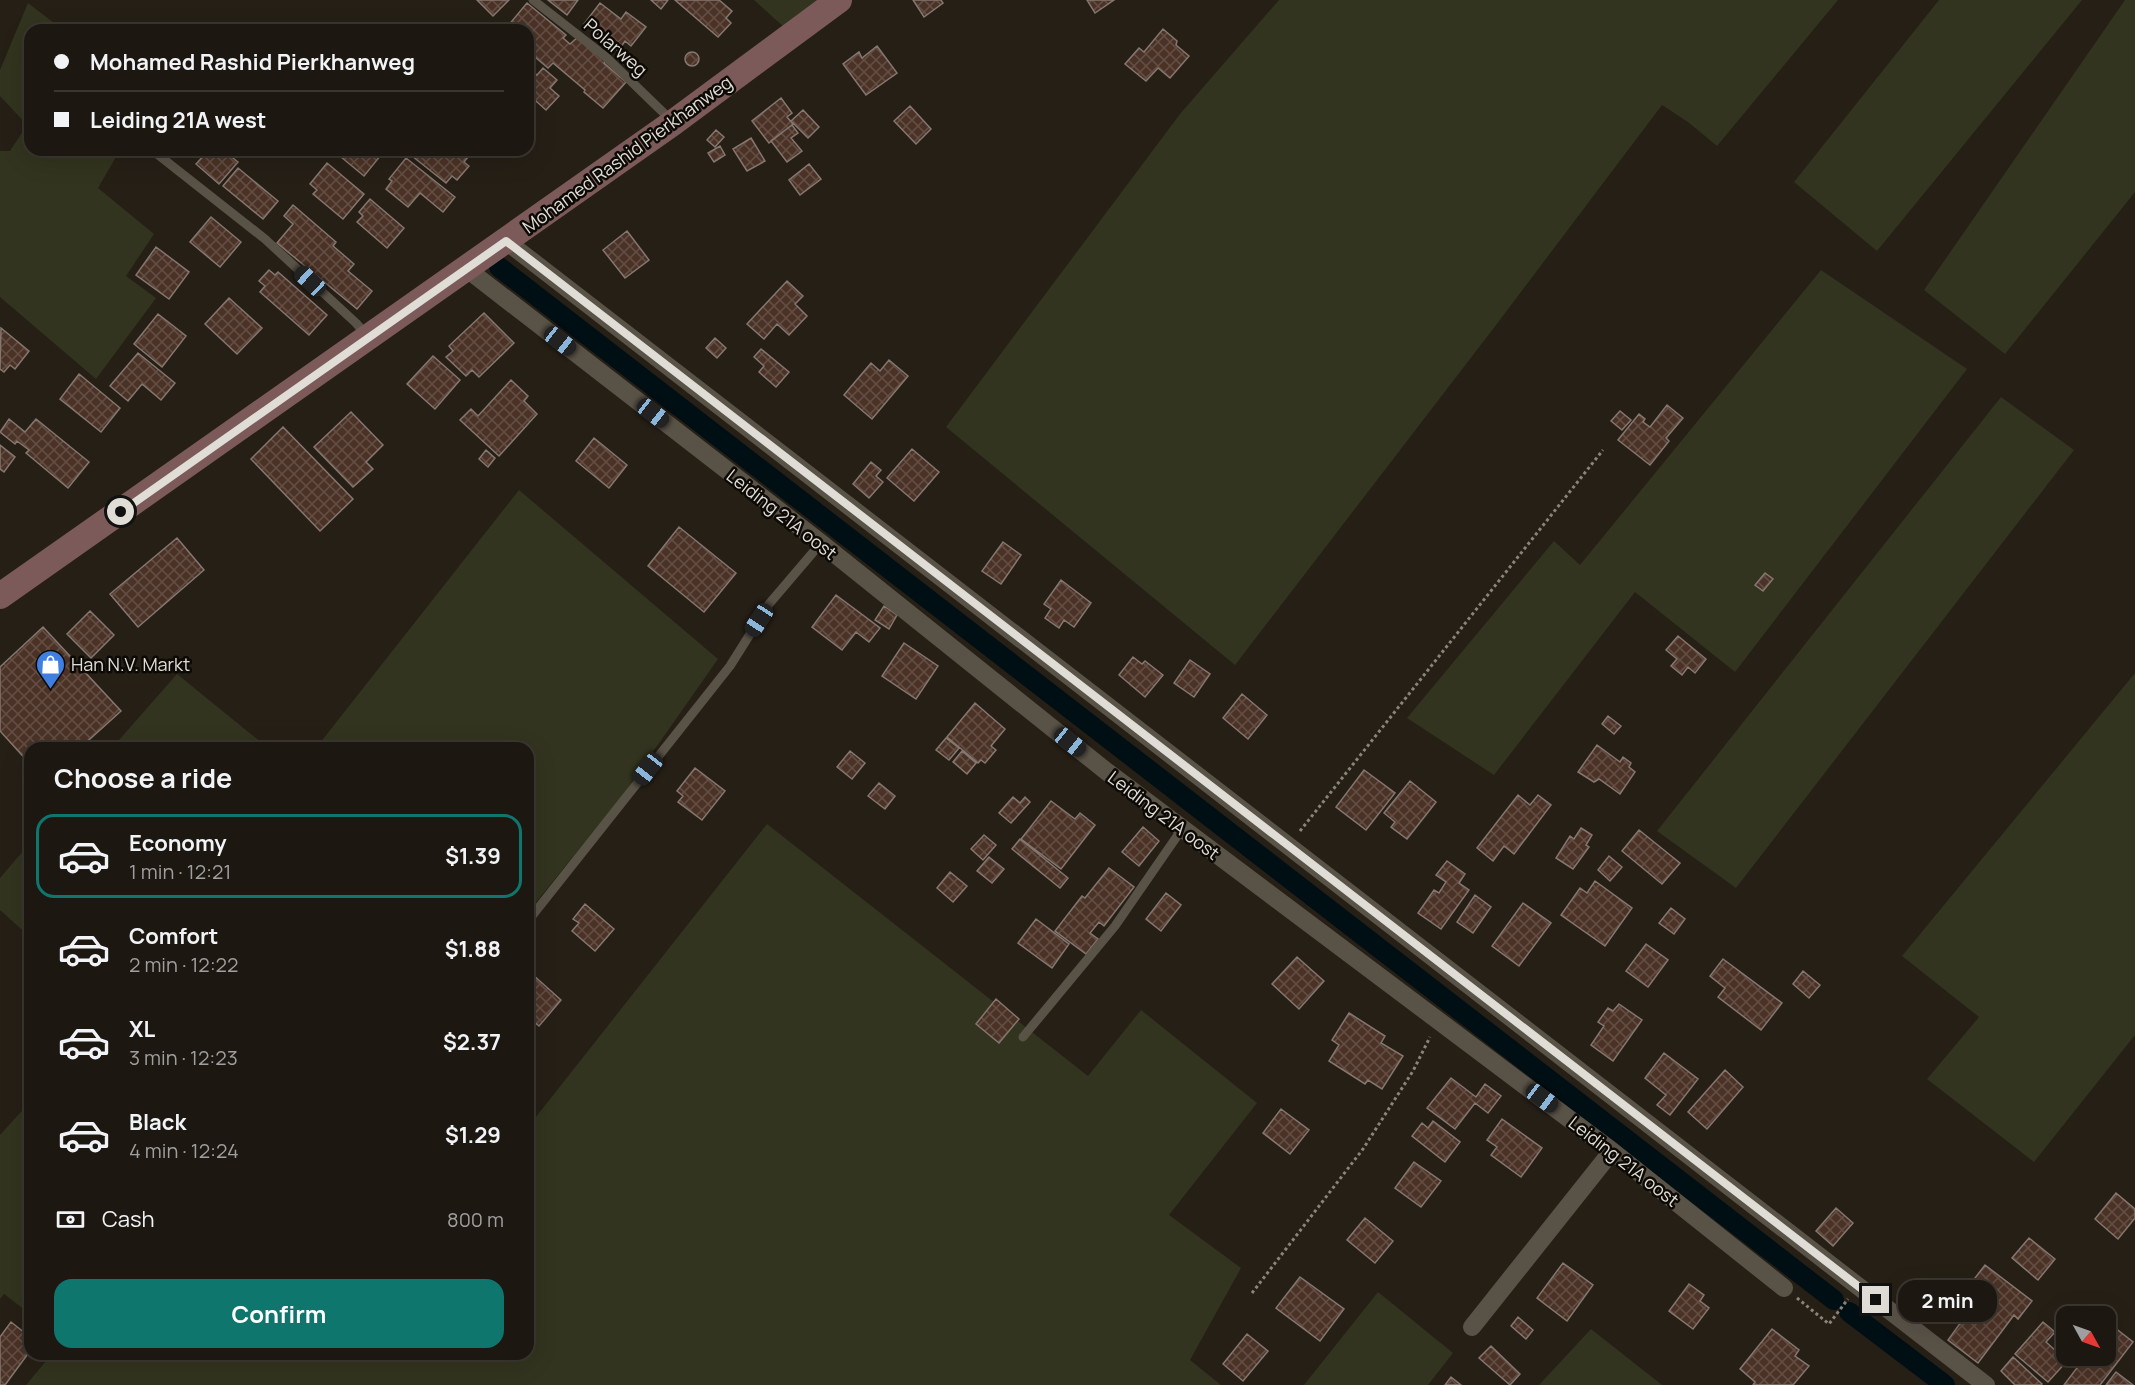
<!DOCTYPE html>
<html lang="en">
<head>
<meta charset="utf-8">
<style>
  :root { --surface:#1c1710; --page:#29241e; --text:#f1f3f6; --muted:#a09f9f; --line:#3a3630; --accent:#0f766e }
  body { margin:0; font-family:Manrope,sans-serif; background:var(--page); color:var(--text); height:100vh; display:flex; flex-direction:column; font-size:22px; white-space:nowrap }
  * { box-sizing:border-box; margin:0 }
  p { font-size:20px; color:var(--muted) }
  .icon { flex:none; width:33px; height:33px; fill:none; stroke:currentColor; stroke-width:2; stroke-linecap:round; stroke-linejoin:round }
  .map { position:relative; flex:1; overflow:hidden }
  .side { position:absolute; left:24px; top:742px; width:510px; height:618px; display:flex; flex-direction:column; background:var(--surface); border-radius:18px; box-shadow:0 6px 24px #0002,0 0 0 2px var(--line) }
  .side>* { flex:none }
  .top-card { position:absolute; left:24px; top:24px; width:510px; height:132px; border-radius:18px; box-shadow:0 6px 24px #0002,0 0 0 2px var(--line); display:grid; align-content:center; height:132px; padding:0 30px; background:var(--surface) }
  .needle { width:39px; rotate:130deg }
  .fabs { position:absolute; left:2056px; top:1306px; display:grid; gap:12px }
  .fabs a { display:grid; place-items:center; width:60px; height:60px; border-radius:12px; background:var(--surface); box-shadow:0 6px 24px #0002,0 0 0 2px var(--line); font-size:30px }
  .end { position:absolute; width:27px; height:27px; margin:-14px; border:8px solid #e0dcd6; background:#111; box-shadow:0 0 0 3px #111 }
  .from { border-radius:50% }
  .bubble { position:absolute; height:42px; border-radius:18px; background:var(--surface); box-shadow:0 6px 24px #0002,0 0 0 2px var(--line); font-size:20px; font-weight:700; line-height:42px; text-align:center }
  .car { position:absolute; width:18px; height:36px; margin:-18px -9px; border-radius:8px; box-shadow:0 0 4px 2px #0007; background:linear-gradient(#222 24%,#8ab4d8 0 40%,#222 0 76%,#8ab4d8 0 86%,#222 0) }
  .top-card b { display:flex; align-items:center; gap:21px; height:57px; font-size:22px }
  .top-card b+b { border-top:2px solid var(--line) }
  .top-card i { width:15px; height:15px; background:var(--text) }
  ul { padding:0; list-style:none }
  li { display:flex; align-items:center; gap:18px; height:84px; margin:0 12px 9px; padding:0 18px; border:3px solid transparent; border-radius:18px }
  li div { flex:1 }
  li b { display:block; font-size:22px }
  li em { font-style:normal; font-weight:700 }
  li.current { border-color:var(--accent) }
  li>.icon { width:54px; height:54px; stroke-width:1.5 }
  h2 { padding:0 30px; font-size:27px; line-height:72px }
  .pay { display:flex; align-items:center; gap:15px; height:66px; padding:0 30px; font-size:22px }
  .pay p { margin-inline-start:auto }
  .button { display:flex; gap:12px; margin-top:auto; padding:12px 30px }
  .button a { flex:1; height:69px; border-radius:18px; background:var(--accent); color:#fff; font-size:24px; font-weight:700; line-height:69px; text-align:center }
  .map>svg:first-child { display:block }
  .green { fill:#32341f }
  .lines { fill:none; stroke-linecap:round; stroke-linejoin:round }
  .canal { stroke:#000f14; stroke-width:20 }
  .building { fill:url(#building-cross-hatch); stroke:#847770; stroke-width:1.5 }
  .path { stroke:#8a847d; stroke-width:3; stroke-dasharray:3 3; stroke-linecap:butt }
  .lane { stroke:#595247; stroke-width:9 }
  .street { stroke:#595247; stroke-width:18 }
  .secondary { stroke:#7c5a59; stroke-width:26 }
  .route { stroke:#e0dcd6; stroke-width:8 }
  .labels { text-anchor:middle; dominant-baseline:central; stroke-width:5; stroke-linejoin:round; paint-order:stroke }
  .street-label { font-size:18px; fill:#e0dcd6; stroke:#0d0a06 }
  .poi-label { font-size:18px; fill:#e0dcd6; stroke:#0d0a06; text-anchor:start }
</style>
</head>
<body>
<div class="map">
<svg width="2135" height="1385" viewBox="0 0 2135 1385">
  <defs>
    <pattern id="building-cross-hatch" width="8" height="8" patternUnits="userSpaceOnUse" patternTransform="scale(1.5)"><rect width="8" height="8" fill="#4b3226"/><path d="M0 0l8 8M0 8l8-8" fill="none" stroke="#654f45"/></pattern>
  </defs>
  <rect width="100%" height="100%" fill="#261f16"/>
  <!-- green -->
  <path class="green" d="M754,0H822L785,28Z
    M1279,0H1838L1717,146L1688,122L1662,105L1493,329L1235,665L946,427L1180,114Z
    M1939,0H2082L1877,251L1794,182Z
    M2125,0H2135V192L2005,354L1924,290Z
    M28,3L63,30H30V150H120L98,188L154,234L126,276L156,298L96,379L0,297V151H10L27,125L0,96V70Z
    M1821,270L1967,369L1735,672L1635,592L1494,775L1407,718L1554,541L1580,565Z
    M2001,397L2074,450L1736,888L1657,831Z
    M519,490L718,659L622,796L528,912V748H316Z
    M2135,673V1035L2034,1162L1927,1079L1979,1017L1902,956Z
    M177,674L268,748H112Z
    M767,824L1088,1076L1141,1010L1257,1103L1169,1215L1241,1268L1190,1360L1221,1385H26L51,1355L528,1354V1127Z
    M30,843V937L0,910V878Z
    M30,1102V1314L4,1294L0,1299V1135Z
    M1378,1292L1453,1353L1428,1385H1304Z
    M1591,1329L1662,1385H1539Z"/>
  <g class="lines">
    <!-- canal -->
    <path class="canal" d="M499,267L1834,1300
      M1849,1312L1945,1385"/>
  </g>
  <!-- building -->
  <path class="building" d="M477,0H509L493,16Z
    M548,0H578L567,15Z
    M651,0H668L661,9Z
    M675,0H719L732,11L726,18L731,23L718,37Z
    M913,0H941L943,3L924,17Z
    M1087,0H1114L1095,13Z
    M527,3L566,35L563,38L570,44L578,37L605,61L604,63L626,82L603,108L584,92L585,90L553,63L548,68L529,52L534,46L528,41V30H511L507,27Z
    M600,3L621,19L626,12L646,27L631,46L625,41L618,51L584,24Z
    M1163,29L1177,41L1176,45L1189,56L1170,78L1158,68L1146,81L1125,64L1139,48L1144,52Z
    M877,46L897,73L866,95L843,64L859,52L862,58Z
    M685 59a7 7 0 1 1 14 0a7 7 0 1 1-14 0Z
    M528,68L537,75L543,68L557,80L550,88L559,96L546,110L528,94Z
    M781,98L792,113L787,117L793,124L769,143L752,121Z
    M910,106L931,129L916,144L894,121Z
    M803,110L819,127L808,138L791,121Z
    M792,125L798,133L791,138L802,151L787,162L771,141Z
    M716,130L724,137L715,147L707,140Z
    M751,138L765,161L747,171L733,149Z
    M720,146L725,155L714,162L708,153Z
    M209,150L217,155L223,150L238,162L219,184L196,164Z
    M337,150H385L364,176L335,152Z
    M418,150H470L472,152L464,162L469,166L457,180L452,176L446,183L412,156Z
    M406,158L455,197L443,212L420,193L408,207L386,189L392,181L389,179Z
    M327,163L364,194L343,219L313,194L317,190L310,184Z
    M809,164L821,179L800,195L789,180Z
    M238,168L278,201L263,219L223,186Z
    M370,199L404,228L387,248L357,222L363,216L359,212Z
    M293,205L336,242L333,246L354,264L348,271L372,291L357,309L277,243L293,224L284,216Z
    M211,217L241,242L220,267L190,242Z
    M627,231L649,260L625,278L603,250Z
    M156,247L189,272L169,299L136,275Z
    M269,270L275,275L278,272L327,315L309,335L260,292L265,286L259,281Z
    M787,281L803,296L795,304L807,316L789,335L777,324L764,339L747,324Z
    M229,298L262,328L237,354L205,324Z
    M484,313L514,343L479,377L472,370L466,376L446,357L453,351L449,346Z
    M158,314L186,336L162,367L134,344Z
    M1,328L29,351L15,369L10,365L4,372L0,369Z
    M715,338L726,348L717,358L706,348Z
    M761,349L789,372L776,387L759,372L764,366L754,357Z
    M138,353L175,383L161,400L142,384L128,401L110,386Z
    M433,356L460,380L435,409L407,384Z
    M889,360L908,376L872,419L844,395L871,363L880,371Z
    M79,374L120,408L101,432L60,399Z
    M511,380L528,396L524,401L537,414L499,456L460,420L471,409L478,416Z
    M1667,405L1683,418L1666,438L1669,441L1650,465L1618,440L1639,414L1645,419L1643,422L1650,427Z
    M1620,411L1631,420L1622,430L1611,421Z
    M351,412L383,445L366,462L373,469L353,487L314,447Z
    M9,419L25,432L36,419L89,462L68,488L26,453L29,450L17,441L15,444L0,432Z
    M283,427L353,499L320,531L251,459Z
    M594,438L627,465L609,488L576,461Z
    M0,445L15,457L4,472L0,469Z
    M912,449L939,472L914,501L887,478Z
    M486,450L495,458L488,467L479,459Z
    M871,462L881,470L876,476L883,482L869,498L853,484Z
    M679,527L736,573L704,612L648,566Z
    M177,538L204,570L138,627L110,594Z
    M1003,542L1021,555L1001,584L982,571Z
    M1765,573L1773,579L1763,591L1755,585Z
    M1061,580L1091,603L1074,627L1064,620L1059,628L1045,618L1051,609L1044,604Z
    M836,595L880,628L869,642L856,632L842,650L812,627Z
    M884,606L897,615L889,629L875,620Z
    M90,611L114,635L91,658L67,634Z
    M43,627L121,711L80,748H30V764L0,731V667Z
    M1678,636L1706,659L1695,673L1688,667L1682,675L1671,666L1677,659L1666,650Z
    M904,643L938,666L916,699L882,676Z
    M1133,657L1142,664L1145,661L1163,675L1145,697L1119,675Z
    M1190,660L1210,674L1194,697L1174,683Z
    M1242,694L1267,715L1248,739L1223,718Z
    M975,703L1005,729L991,746L996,750L985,763L981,760L978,763L947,737Z
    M1608,716L1621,726L1614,734L1602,724Z
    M946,738L959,748L949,760L936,750Z
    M1597,745L1620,762L1623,757L1631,763L1629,767L1635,772L1620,794L1599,779L1594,782L1578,772Z
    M850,751L865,763L852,779L837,767Z
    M962,751L976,763L967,774L953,762Z
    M695,768L725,791L702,820L678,802L683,796L677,791Z
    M1364,770L1395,793L1366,830L1336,807Z
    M1410,781L1436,802L1407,839L1391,827L1395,822L1384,813Z
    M879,783L895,796L885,809L868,796Z
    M1518,795L1530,805L1538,795L1551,805L1514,854L1504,846L1493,861L1477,848Z
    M1013,797L1020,803L1025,797L1030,802L1011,823L999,813Z
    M1051,801L1075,819L1080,813L1095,825L1061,869L1021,839Z
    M1143,827L1159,841L1139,866L1122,852Z
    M1581,828L1592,835L1586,845L1589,847L1573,869L1556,858L1570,836L1574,839Z
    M1639,830L1680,863L1662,884L1622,851Z
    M984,835L996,845L983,860L971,849Z
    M1020,839L1068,878L1060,888L1012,849Z
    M1609,856L1622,867L1610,881L1598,870Z
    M989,857L1004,869L992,883L977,871Z
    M1447,861L1465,874L1459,883L1469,890L1441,929L1418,913L1434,890L1439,893L1446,882L1436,875Z
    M1109,868L1134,887L1104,926L1099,922L1090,933L1098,939L1086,954L1055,931L1082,896L1085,898Z
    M950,872L967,886L953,902L937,888Z
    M1595,881L1632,908L1605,946L1561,915L1580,888L1587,893Z
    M1166,893L1181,905L1161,931L1146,919Z
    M1475,895L1491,907L1473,933L1457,922Z
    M1523,903L1551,923L1519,966L1492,946Z
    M585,904L614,929L595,951L572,931L579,923L573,919Z
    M1671,908L1685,919L1674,934L1659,923Z
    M1036,919L1069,944L1052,968L1018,943Z
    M1646,944L1668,960L1648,987L1626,971Z
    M1297,957L1324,981L1299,1009L1272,984Z
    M1723,959L1782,1003L1761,1030L1718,997L1725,988L1710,976Z
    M1803,971L1820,985L1809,998L1793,984Z
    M532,974L561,1000L539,1026L528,1017V978Z
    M996,999L1019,1019L999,1043L976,1024Z
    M1619,1004L1642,1020L1613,1061L1591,1045L1604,1026L1598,1022L1608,1008L1613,1011Z
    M1349,1013L1385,1036L1381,1043L1403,1056L1382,1089L1368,1080L1365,1084L1329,1061L1339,1045L1332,1040Z
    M1664,1053L1698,1079L1670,1115L1657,1105L1666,1095L1645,1078Z
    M1725,1070L1743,1087L1707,1129L1688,1112Z
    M1451,1078L1476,1097L1485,1084L1501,1096L1488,1113L1475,1103L1455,1129L1427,1108Z
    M1281,1109L1309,1130L1290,1154L1263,1133Z
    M1502,1119L1542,1148L1521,1177L1491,1155L1497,1147L1487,1140Z
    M1433,1121L1460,1142L1445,1162L1412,1136L1422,1123L1428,1128Z
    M1414,1162L1441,1181L1421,1207L1395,1188Z
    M2116,1193L2135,1209V1218L2118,1239L2095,1219Z
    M1836,1208L1853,1223L1833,1246L1816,1231Z
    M1365,1218L1393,1241L1375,1263L1347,1240Z
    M2029,1238L2055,1259L2038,1280L2012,1258Z
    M1563,1263L1593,1285L1567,1321L1537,1298Z
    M1985,1265L2032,1301L2018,1319L2014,1315L1978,1363L1948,1340L1977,1300L1965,1291Z
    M1300,1277L1344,1309L1320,1341L1276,1308Z
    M1689,1284L1704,1295L1700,1301L1709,1308L1693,1329L1669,1311Z
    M1518,1317L1533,1330L1526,1339L1511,1326Z
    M11,1322L30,1337V1351L5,1385H0V1337Z
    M2043,1322L2055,1332L2046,1342L2067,1361L2048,1382L2015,1354Z
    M2110,1324L2133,1342L2100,1385H2064L2086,1356H2106V1330Z
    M1772,1329L1799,1350L1795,1356L1809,1366L1793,1385H1753L1755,1382L1740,1369Z
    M1247,1334L1268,1351L1243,1381L1223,1364Z
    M1491,1346L1520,1374L1510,1385L1479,1358Z
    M2013,1357L2042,1384L2041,1385H2015L2001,1371Z
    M2116,1372L2133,1385H2106Z
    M1451,1377L1461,1385H1445Z"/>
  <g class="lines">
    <!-- path -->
    <path class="path" d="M1300,831L1603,450
      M1252,1293L1363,1149L1413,1071L1430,1037
      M1797,1298L1829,1324L1848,1299"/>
    <!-- lane -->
    <path class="lane" d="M533,0L606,57L672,121
      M152,150L265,239L356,323L367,336
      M528,921L730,666L769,604L821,543
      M1023,1037L1115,926L1182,829"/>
    <!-- street -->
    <path class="street" d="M506,241L1986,1385
      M467,269L821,543L1106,771L1612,1151L1784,1288
      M1472,1327L1612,1151"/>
    <!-- secondary -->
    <path class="secondary" d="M0,596L674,122L839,0"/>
  </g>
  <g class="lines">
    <!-- route -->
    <path class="route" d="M121,512L506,241L1876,1300"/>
  </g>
  <!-- icons -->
  <defs>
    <symbol id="shop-pin" viewBox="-11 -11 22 30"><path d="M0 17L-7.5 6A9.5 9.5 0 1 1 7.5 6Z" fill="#3f7fe0" stroke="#0d0a06"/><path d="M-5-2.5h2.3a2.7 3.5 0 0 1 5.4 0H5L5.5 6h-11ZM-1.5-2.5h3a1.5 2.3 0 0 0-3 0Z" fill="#fff"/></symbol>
  </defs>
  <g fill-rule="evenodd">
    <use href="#shop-pin" x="34" y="648" width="33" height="45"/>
  </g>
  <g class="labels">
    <!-- street labels -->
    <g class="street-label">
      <text transform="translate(616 47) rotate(41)">Polarweg</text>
      <text transform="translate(627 154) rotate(-36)">Mohamed Rashid Pierkhanweg</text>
      <text transform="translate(782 514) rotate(38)">Leiding 21A oost</text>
      <text transform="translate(1164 815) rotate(37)">Leiding 21A oost</text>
      <text transform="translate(1624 1161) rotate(38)">Leiding 21A oost</text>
    </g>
    <!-- poi labels -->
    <g class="poi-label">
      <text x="71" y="664">Han N.V. Markt</text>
    </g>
  </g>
</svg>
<div class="fabs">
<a><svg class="needle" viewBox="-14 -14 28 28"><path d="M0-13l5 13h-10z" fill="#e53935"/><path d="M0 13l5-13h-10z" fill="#a09f9f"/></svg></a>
</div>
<i class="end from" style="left:121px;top:512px"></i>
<i class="end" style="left:1876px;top:1300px"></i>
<div class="bubble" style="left:1898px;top:1280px;width:99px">2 min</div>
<i class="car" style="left:310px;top:281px;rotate:313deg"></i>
<i class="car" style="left:560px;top:341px;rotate:128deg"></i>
<i class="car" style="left:653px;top:413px;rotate:128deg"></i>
<i class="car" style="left:759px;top:620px;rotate:213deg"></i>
<i class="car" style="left:1070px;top:742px;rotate:129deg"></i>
<i class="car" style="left:648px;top:769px;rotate:218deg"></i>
<i class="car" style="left:1542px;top:1098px;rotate:127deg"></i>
<div class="top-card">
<b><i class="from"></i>Mohamed Rashid Pierkhanweg</b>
<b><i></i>Leiding 21A west</b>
</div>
<section class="side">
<h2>Choose a ride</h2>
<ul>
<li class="current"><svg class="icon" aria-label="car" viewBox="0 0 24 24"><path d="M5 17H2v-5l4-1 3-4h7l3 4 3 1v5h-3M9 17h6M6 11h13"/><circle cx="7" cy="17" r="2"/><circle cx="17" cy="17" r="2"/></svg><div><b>Economy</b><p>1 min · 12:21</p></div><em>$1.39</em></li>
<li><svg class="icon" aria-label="car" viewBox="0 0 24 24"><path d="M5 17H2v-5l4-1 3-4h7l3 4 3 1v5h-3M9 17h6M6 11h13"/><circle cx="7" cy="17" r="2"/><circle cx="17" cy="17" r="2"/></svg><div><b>Comfort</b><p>2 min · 12:22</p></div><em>$1.88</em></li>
<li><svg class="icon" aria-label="car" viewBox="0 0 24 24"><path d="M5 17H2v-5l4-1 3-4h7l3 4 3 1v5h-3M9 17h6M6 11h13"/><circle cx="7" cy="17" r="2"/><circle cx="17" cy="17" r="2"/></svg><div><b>XL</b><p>3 min · 12:23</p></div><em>$2.37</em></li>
<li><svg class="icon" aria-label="car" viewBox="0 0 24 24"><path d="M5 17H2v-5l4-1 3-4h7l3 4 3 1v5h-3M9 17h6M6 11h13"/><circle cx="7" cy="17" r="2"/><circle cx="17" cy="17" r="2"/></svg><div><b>Black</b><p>4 min · 12:24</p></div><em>$1.29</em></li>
</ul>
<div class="pay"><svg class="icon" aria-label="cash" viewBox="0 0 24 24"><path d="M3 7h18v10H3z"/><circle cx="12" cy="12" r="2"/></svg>Cash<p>800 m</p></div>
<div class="button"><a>Confirm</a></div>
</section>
</div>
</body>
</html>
